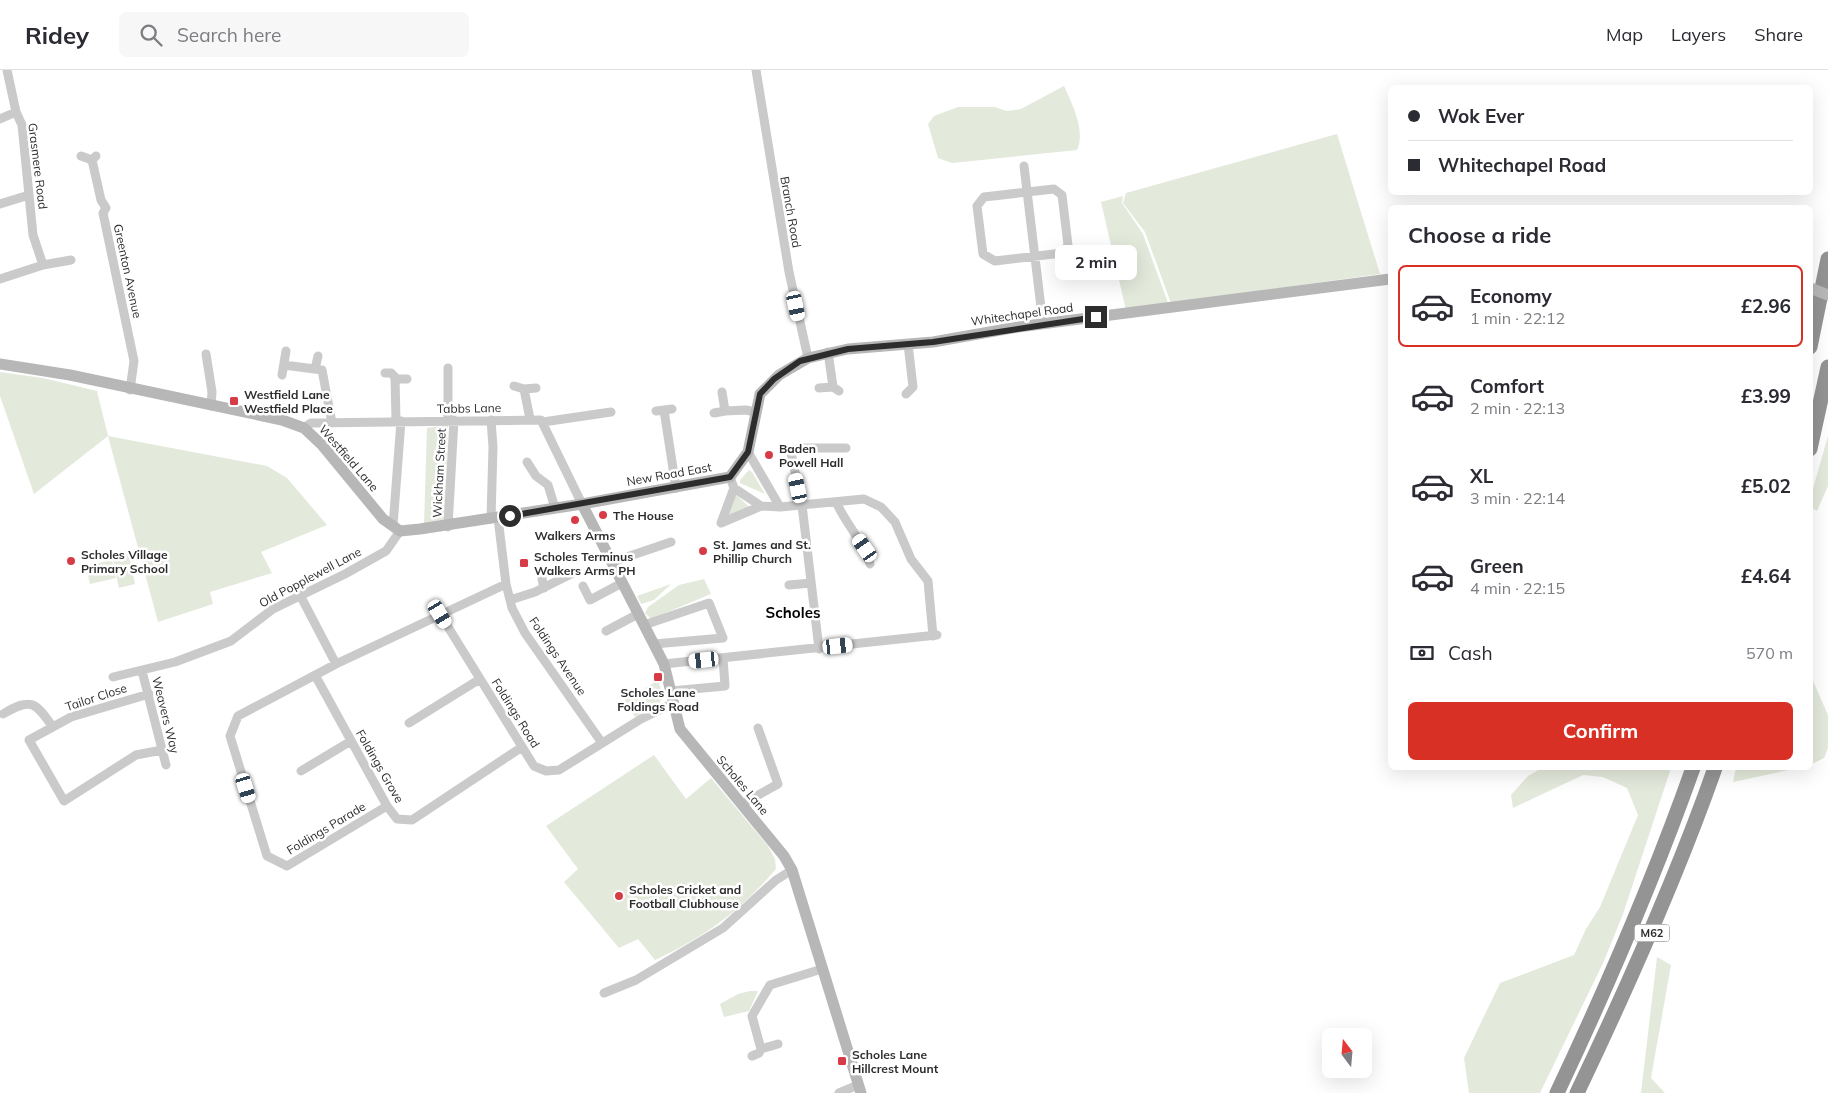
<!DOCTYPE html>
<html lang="en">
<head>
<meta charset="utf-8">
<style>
  :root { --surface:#fff; --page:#f7f7f7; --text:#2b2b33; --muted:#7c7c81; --line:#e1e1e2; --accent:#d93025 }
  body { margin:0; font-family:Mulish,sans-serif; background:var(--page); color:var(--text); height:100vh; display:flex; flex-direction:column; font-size:19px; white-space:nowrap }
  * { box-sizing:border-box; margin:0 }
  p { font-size:16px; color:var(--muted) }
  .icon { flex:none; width:28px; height:28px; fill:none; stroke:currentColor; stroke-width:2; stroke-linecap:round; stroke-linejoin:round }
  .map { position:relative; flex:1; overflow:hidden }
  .details { position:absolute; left:1388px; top:135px; width:425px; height:565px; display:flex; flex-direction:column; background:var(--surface); border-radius:8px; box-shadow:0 5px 20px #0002 }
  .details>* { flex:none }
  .hud { position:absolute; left:1388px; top:15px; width:425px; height:110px; border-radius:8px; box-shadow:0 5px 20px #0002; display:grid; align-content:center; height:110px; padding:0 20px; background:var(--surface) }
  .needle { width:32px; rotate:344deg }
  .buttons { position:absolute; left:1322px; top:958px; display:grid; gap:10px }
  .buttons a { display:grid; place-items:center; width:50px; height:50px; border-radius:8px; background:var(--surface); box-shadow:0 5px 20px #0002; font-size:25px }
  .end { position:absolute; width:22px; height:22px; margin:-11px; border:6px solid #2d2d2d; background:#fff; box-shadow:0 0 0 2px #fff }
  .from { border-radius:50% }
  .bubble { position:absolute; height:35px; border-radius:8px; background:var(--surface); box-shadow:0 5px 20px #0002; font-size:16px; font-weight:700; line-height:35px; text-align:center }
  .car { position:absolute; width:15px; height:30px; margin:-15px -8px; border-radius:6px; box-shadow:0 0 4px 1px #0007; background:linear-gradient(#fff 24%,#345 0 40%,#fff 0 76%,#345 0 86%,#fff 0) }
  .hud b { display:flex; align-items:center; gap:18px; height:48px; font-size:19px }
  .hud b+b { border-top:1px solid var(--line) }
  .hud i { width:12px; height:12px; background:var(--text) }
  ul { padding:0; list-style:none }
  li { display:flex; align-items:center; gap:15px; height:82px; margin:0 10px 8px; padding:0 10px; border:2px solid transparent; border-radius:8px }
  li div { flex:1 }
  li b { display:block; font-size:19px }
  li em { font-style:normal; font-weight:700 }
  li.selected { border-color:var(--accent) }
  li>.icon { width:45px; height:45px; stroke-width:1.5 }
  h2 { padding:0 20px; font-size:22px; line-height:60px }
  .pay { display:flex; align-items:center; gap:12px; height:55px; padding:0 20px; font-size:19px }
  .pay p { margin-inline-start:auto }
  .cta { display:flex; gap:10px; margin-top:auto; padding:10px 20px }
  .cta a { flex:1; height:58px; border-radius:8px; background:var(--accent); color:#fff; font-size:20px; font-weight:700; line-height:58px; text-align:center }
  header { display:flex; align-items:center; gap:30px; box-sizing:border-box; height:70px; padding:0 25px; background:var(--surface); border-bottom:1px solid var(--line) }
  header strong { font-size:24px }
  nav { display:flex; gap:28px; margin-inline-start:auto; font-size:18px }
  .search { width:350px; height:45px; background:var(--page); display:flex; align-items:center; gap:12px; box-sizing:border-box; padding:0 18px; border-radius:8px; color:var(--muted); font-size:19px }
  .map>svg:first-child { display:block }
  .green { fill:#e3e9db }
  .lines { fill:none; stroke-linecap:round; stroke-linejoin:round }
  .street { stroke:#cacaca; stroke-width:9 }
  .secondary { stroke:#b7b7b7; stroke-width:11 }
  .highway { stroke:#949494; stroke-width:15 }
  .secondary-bridge { stroke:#b7b7b7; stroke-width:11 }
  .route { stroke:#2d2d2d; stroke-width:6 }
  .poi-dot { fill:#d73c46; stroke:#fff; stroke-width:2 }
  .labels { text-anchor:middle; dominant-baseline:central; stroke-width:5; stroke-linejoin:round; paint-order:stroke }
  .shield { fill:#fff; stroke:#6c6c6c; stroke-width:1 }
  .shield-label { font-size:11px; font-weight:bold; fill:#2d2d2d }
  .street-label { font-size:12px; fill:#2d2d2d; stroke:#fff }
  .poi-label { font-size:12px; font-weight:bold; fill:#2d2d2d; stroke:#fff; text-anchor:start }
  .quarter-label { font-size:15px; font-weight:bold; fill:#000; stroke:#fff }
</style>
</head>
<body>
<header>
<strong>Ridey</strong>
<div class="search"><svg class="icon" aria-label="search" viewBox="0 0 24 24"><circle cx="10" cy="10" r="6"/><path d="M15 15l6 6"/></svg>Search here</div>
<nav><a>Map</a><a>Layers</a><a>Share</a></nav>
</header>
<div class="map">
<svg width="1828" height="1023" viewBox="0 0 1828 1023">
  <rect width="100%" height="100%" fill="#fff"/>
  <!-- green -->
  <path class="green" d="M1064,16C1072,34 1086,61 1077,80L952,93L938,88L928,54L934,46L958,37H995L1006,41L1021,39Z
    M1337,64L1380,204L1171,233L1145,162L1123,133L1126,123Z
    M1123,126L1122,133L1143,164L1168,233L1126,240L1101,132Z
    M0,302L43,308L97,321L108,366L267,396L287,408L327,455L261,482L272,503L210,522L213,534L158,552L108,366L34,424L0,326Z
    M448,355L446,450L424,454L427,358Z
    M1828,366V416L1817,441L1810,437V429Z
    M749,400L752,402L765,424L740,413V410Z
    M735,423L750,438L729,445L727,444Z
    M128,480L135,514L119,518L112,484Z
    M112,490L116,508L90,514L86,496Z
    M704,509L711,524L651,549L645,543L648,537L679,515Z
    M671,514L654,530L641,534L637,526Z
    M1810,604L1828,645V678L1824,688L1810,695Z
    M658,610L663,626L659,634L635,647L624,631Z
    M654,685L686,729L711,708L768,776L775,789L776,799C739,842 706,866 655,890L638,869L619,878L564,812L578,799L546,756Z
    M1542,698H1671L1623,844L1604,891L1540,1023H1469L1464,988L1500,913L1574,885L1586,859L1600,837L1638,745L1627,718L1603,707L1583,705L1513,738L1511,725L1528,706Z
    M1736,698H1798L1733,712Z
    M1657,887L1671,895L1651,1008L1665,1023H1641Z
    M750,921H758L749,941L724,947L720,934L738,924Z"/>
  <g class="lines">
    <!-- street -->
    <path class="street" d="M7,0L16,42L22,55L33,165L43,195
      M756,0L789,202L808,288
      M0,49L16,42
      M81,86L92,90L96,86
      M92,90L101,130L106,138L103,143L134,291L130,320
      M1024,96L1043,254
      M1054,119L1062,125L1068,175L1062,183L995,191L983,184L977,136L984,127Z
      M0,134L29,125
      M0,209L43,195L71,190
      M828,282L833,317
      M206,284L212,322L211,336
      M284,295L322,300L332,353
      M315,299L318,286
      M385,303H391L395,307L396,351
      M282,305L286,281
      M395,309H407
      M514,316L524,319L536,318
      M819,318L833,317L839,321
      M524,319L530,349
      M722,322L725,341L746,340L755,342
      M906,324L913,317L908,274
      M664,340L676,418
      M656,341L672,339
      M714,343L725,341
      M448,350V298
      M491,350L493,377L491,449
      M543,352L611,342
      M304,358L311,353L541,350L582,434
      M748,382L780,437
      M527,392L536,406L548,415L555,438
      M730,407L734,418L761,436
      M836,432C846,454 863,471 870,494
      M498,448L506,514L512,538L525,563L602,673
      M721,453L761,436L780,437L864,429L881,437L895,452L911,489L928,511L933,566
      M721,453L734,418
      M393,456L401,351
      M448,457L454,350
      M612,492L671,472
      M541,504L544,518
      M789,515L811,513
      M583,516L590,530L622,513
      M300,525L336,594
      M510,530L535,522L573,503
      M440,544L534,696L546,701L559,700L641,649L674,633
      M644,555L709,533L723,568L654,574
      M606,561L638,544
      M819,579L802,435L791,383L800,378H846
      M664,594L937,565
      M142,601L166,695
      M315,605L387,736L397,749L412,750L522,677
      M113,607L175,592L231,571L273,539L345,504L386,481L400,461
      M671,621L725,616L723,588
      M149,624L71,647L29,670L64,731L136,685L162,680
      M3,644C30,628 35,631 52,656
      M409,653L480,609
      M301,701L351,671
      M742,734L778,714L758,658
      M387,736L287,796L267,786L230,666L238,646L336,594L506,514
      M604,923L636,910L723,858L776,810L792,800
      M778,974L761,979L752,946L770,915L822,899
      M752,986L759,983L761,979
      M839,1023L858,1015"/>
    <!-- secondary -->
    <path class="secondary" d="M0,294L70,305L282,350L304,358L322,375L383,449L400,461L420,459L582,434L730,407L748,382L760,324L779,305L808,288L848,279L933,272L1018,257L1390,209
      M582,434L664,594L680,659L784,786L792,800L861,1023"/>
    <!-- highway -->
    <path class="highway" d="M1810,277L1828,189
      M1810,379L1828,297
      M1557,1023C1607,917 1654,808 1693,698
      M1577,1023C1628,916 1676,809 1715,698"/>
    <!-- secondary-bridge -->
    <path class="secondary-bridge" d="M1810,218L1828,225"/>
  </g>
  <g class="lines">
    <!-- route -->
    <path class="route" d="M510,446L730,407L748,382L760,324L774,309L800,291L848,279L933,272L1096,247"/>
  </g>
  <!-- markers -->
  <g class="poi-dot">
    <rect x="229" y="326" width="10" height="10" rx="2.5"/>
    <circle cx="769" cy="385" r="5"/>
    <circle cx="603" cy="445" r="5"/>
    <circle cx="575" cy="450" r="5"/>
    <circle cx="703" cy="481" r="5"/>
    <circle cx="71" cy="491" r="5"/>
    <rect x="519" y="488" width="10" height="10" rx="2.5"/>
    <rect x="653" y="602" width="10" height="10" rx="2.5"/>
    <circle cx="619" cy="826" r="5"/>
    <rect x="837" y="986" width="10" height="10" rx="2.5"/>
  </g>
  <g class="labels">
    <!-- shield labels -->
    <rect class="shield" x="1634.5" y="854.5" width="35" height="17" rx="4"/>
    <g class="shield-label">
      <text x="1652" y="863">M62</text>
    </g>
    <!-- street labels -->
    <g class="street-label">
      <text transform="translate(38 96) rotate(83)">Grasmere Road</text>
      <text transform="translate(791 142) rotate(80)">Branch Road</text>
      <text transform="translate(128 201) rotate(78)">Greenton Avenue</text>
      <text transform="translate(1022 244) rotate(-8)">Whitechapel Road</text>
      <text transform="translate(469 338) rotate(-1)">Tabbs Lane</text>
      <text transform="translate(349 388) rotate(49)">Westfield Lane</text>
      <text transform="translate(439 403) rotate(-87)">Wickham Street</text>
      <text transform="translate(669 404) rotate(-10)">New Road East</text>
      <text transform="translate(310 507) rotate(-28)">Old Popplewell Lane</text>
      <text transform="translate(558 586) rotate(56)">Foldings Avenue</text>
      <text transform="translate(96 627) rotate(-18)">Tailor Close</text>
      <text transform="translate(516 643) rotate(58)">Foldings Road</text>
      <text transform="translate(166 645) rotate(76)">Weavers Way</text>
      <text transform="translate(380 696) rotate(60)">Foldings Grove</text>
      <text transform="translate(743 715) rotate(50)">Scholes Lane</text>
      <text transform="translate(326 758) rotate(-31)">Foldings Parade</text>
    </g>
    <!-- poi labels -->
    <g class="poi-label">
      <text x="244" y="324">Westfield Lane<tspan x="244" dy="14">Westfield Place</tspan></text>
      <text x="779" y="378">Baden<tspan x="779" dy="14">Powell Hall</tspan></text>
      <text x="613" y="445">The House</text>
      <text x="575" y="465" text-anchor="middle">Walkers Arms</text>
      <text x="713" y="474">St. James and St.<tspan x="713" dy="14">Phillip Church</tspan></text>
      <text x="81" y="484">Scholes Village<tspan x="81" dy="14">Primary School</tspan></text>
      <text x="534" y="486">Scholes Terminus<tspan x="534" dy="14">Walkers Arms PH</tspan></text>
      <text x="658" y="622" text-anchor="middle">Scholes Lane<tspan x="658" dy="14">Foldings Road</tspan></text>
      <text x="629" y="819">Scholes Cricket and<tspan x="629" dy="14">Football Clubhouse</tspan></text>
      <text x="852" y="984">Scholes Lane<tspan x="852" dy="14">Hillcrest Mount</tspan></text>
    </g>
    <!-- quarter labels -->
    <g class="quarter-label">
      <text x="793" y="542">Scholes</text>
    </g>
  </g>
</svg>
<div class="buttons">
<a><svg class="needle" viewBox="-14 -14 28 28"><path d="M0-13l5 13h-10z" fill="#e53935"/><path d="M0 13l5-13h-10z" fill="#7c7c81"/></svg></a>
</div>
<i class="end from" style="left:510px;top:446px"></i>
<i class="end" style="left:1096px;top:247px"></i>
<div class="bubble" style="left:1055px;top:175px;width:82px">2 min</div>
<i class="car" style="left:796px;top:236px;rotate:168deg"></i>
<i class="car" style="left:798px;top:418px;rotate:348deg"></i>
<i class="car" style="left:865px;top:478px;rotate:325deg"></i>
<i class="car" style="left:440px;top:544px;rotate:149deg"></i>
<i class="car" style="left:838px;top:576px;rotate:84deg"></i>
<i class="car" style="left:704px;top:590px;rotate:264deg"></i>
<i class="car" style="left:246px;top:718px;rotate:163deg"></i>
<div class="hud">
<b><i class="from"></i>Wok Ever</b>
<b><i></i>Whitechapel Road</b>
</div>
<section class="details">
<h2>Choose a ride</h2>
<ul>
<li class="selected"><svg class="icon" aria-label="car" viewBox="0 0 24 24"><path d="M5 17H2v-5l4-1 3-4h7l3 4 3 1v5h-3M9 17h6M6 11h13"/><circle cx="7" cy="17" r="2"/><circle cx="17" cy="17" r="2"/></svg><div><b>Economy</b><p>1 min · 22:12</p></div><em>£2.96</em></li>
<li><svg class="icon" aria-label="car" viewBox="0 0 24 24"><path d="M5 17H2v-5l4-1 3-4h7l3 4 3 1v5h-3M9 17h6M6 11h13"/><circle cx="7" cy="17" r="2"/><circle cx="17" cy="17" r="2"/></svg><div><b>Comfort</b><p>2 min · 22:13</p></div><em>£3.99</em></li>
<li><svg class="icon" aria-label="car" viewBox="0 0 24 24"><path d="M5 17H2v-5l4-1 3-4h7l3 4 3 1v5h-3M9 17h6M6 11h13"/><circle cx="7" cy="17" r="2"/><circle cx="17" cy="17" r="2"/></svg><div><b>XL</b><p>3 min · 22:14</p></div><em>£5.02</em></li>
<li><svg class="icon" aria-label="car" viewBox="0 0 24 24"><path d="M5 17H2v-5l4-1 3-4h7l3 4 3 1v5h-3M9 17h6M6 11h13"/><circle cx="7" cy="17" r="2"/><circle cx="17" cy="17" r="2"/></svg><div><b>Green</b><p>4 min · 22:15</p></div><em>£4.64</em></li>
</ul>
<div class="pay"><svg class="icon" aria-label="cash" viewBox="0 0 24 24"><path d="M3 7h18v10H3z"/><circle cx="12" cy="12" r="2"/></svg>Cash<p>570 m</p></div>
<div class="cta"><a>Confirm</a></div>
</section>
</div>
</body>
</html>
